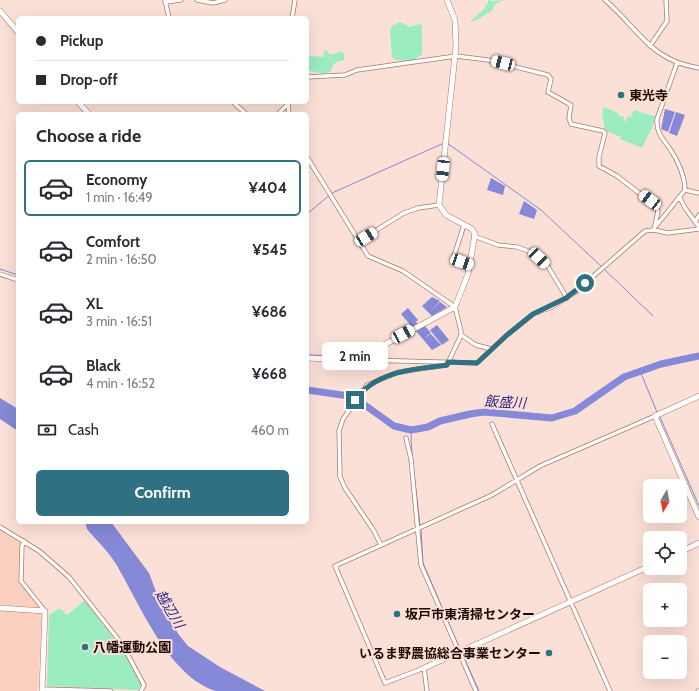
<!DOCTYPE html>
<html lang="en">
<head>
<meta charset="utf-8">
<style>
  :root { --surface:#fff; --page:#f7f7f7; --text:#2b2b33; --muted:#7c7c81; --line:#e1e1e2; --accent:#2f7083 }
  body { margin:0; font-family:Cabin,"Noto Sans JP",sans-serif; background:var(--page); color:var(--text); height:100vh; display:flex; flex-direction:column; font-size:15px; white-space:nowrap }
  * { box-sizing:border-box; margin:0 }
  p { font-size:13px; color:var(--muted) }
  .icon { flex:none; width:22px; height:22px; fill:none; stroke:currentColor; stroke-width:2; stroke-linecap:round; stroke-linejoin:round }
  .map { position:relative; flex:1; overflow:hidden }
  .sheet { position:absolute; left:16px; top:112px; width:293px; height:412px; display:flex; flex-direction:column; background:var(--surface); border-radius:6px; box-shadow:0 4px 16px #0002 }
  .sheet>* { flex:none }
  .guide { position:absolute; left:16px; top:16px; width:293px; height:88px; border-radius:6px; box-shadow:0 4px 16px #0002; display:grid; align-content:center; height:88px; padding:0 20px; background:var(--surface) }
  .needle { width:26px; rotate:190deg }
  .controls { position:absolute; left:643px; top:479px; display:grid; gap:8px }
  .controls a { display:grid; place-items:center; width:44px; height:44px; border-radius:6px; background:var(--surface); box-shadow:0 4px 16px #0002; font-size:20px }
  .end { position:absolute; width:18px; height:18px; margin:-9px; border:5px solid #2f7083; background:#fff; box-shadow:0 0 0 2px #fff }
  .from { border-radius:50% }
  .bubble { position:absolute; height:28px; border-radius:6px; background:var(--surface); box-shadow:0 4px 16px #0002; font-size:13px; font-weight:800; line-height:28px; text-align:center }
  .car { position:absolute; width:12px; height:24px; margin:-12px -6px; border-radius:5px; box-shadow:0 0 3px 1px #0007; background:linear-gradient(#fff 24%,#345 0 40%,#fff 0 76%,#345 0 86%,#fff 0) }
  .guide b { display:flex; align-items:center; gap:14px; height:38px; font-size:15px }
  .guide b+b { border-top:1px solid var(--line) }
  .guide i { width:10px; height:10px; background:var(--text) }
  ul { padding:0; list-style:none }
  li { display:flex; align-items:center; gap:12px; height:56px; margin:0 8px 6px; padding:0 12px; border:2px solid transparent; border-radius:6px }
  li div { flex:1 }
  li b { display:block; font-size:15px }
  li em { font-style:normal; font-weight:800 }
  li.active { border-color:var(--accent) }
  li>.icon { width:36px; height:36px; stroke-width:1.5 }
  h2 { padding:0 20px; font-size:18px; line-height:48px }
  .pay { display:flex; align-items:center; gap:10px; height:44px; padding:0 20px; font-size:15px }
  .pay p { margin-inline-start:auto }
  .primary-button { display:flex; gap:8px; margin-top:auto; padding:8px 20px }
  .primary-button a { flex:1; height:46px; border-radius:6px; background:var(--accent); color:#fff; font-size:16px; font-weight:800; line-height:46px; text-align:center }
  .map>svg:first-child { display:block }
  .built { fill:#fbd0c0 }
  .green { fill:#9cecc2 }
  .water { fill:#8589d7 }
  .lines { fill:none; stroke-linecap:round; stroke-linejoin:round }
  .stream { stroke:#8589d7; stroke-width:1 }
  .river { stroke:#8589d7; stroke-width:7 }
  .street-casing { stroke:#b17762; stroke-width:5 }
  .secondary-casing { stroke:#b17762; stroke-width:6 }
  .street { stroke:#fff; stroke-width:3.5 }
  .secondary { stroke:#fff; stroke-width:5 }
  .route { stroke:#2f7083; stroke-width:5 }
  .poi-dot { fill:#2f7083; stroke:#fbe0d7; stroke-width:1.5 }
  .labels { text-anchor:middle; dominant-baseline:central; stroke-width:4; stroke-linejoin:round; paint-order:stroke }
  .poi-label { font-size:13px; font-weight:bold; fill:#1e0903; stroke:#fbe0d7; text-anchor:start }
  .water-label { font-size:14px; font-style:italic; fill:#332a84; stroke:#fbe0d7 }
</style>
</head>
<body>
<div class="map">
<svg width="699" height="691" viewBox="0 0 699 691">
  <rect width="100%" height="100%" fill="#fbe0d7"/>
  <!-- built -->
  <path class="built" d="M0,530L20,544L18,582L43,610L37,691H0Z"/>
  <!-- green -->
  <path class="green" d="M488,0L493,1L504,0L495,4L492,11C484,14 479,21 470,22L484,9L485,6L488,3Z
    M400,22L410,27L420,24L422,26V54L413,61L395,60L392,57L390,30L392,26Z
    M326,50L330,54H335L341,51L344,54V60C336,62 333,62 331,71L324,74L310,71L307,67V53L309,56L323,57L324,51Z
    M604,107L618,113V115L624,117L625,123L628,116L631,117L634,110L657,117L642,148L620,139L621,137L605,130L602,113Z
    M85,600L129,659L142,684L138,690L47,686L49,615L58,609L62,610L67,615Z"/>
  <!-- water -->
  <path class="water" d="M665,109L675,112L668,132L661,129Z
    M676,112L685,115L677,136L669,133Z
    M491,178L505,186L503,195L487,190Z
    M524,201L537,210L534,219L519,214Z
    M432,297L440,301L430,311L440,302L447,307L432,316L422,306Z
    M408,308L418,320L416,322L418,324L412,327L401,314Z
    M437,325L449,340L442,345L430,330Z
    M425,326L431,333L424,338L431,334L441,345L432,350L416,331Z
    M0,398L18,409V431L0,419Z
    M85,522H111L149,573L162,608L179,635L188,646L220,667L265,691C253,691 226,691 216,691C169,677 139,603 116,564C108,551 96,540 87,529Z"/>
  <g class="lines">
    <!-- stream -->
    <path class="stream" d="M0,15L18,36
      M75,102L85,114
      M447,143L541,210L602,267
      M307,214L332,193L444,143
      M0,269L18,275
      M604,269L653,316
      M307,355L343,356L362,352
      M640,371L657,412
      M660,417L699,506
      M411,430C411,461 417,494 420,526
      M421,529L423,563L460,649
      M462,653L479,691"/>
    <!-- river -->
    <path class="river" d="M307,390L349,396L362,403L394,426L411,430L428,427L440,421L470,414L484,412L552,418L575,411L624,377L661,364L699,356"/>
    <defs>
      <path id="street" d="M165,0L169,18
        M197,0L213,3L225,0
        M605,0C639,29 649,60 699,68
        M165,2L181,0
        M292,18L295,0
        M650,46L667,21L666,0
        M307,77L345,75L357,70L456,56L488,60L548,75L551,79L548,92L571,105L569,118L571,124L603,131L605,133L599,157V166L617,176L656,206L658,211L654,230
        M233,102L246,114
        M288,103L289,114
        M278,114L288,104
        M307,157L368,256L403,271L455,307L461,331V335L447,365L398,372L367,385L343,419L339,431L340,477L345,488L374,531L381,545
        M685,190L699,193
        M680,198L685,208L699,227
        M695,222L699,215
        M464,225L453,259L470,265
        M656,226L685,190C685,177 678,160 670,149C663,139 656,133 657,119L677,63
        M474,236L498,245L517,247L531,252L547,265L567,298
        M359,241L404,213L418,208L439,205
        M0,274L18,280
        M461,335L476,345L491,349
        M359,357L364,360L477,363L507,335L533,314L552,307L574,293L645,231L654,230L668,233L699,229
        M492,424L610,691
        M406,438L411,459L421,565L476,691
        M0,527L39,551L69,577L122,644L144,685L141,691
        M24,541L22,546L21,581L45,611
        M42,689L111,691
        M427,691L424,668L385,683L335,566L492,495L540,466L655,416
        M698,691H699"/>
      <path id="secondary" d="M0,11L18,32
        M78,102L89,114
        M307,358L348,360L365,355L455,307L468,274L475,234L472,229L446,215L439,205L456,46L455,20L447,0
        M699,396L655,416L699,517
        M680,552L699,543
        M0,608L45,611L42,691
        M424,668L650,566"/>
    </defs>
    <!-- street casing -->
    <use href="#street" class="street-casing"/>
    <!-- secondary casing -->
    <use href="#secondary" class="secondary-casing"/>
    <!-- street -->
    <use href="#street" class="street"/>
    <!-- secondary -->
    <use href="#secondary" class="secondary"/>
  </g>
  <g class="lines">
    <!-- route -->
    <path class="route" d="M355,400C376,371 414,369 447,365L448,362L477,363L507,335L533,314L566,298L585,283"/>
  </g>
  <!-- markers -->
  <g class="poi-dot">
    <circle cx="621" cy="95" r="4"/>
    <circle cx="397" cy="614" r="4"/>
    <circle cx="85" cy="647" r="4"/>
    <circle cx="549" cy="653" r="4"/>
  </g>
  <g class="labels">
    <!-- poi labels -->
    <g class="poi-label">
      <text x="629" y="95">東光寺</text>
      <text x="405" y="614">坂戸市東清掃センター</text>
      <text x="93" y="647">八幡運動公園</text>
      <text x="541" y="653" text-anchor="end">いるま野農協総合事業センター</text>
    </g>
    <!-- water labels -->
    <g class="water-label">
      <text transform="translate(505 402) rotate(3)">飯盛川</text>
      <text transform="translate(170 609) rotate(59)">越辺川</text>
    </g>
  </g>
</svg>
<div class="controls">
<a><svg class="needle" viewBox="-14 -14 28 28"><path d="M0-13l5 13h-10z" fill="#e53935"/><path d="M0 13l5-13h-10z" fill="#7c7c81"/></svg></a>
<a><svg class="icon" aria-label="locate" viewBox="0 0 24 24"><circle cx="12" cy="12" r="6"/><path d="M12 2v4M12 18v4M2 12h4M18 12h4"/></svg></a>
<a>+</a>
<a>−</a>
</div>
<i class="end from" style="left:585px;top:283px"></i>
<i class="end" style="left:355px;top:400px"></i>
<div class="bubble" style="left:322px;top:342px;width:66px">2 min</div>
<i class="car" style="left:503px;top:63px;rotate:284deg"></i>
<i class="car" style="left:443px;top:169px;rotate:186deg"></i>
<i class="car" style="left:650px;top:200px;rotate:307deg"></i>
<i class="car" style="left:366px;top:237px;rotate:59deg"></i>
<i class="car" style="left:539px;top:258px;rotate:134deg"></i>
<i class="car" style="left:462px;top:262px;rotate:109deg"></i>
<i class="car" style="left:403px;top:334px;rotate:62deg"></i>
<div class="guide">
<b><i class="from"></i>Pickup</b>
<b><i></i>Drop-off</b>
</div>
<section class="sheet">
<h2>Choose a ride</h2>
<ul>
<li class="active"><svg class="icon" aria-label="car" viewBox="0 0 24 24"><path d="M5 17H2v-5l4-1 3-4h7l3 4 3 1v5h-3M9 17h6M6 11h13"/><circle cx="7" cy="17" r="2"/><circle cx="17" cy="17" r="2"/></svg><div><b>Economy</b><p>1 min · 16:49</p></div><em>¥404</em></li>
<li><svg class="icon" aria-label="car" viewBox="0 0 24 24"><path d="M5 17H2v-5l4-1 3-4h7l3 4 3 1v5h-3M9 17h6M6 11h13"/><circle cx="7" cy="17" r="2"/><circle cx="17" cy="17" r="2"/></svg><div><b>Comfort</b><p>2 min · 16:50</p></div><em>¥545</em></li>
<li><svg class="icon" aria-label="car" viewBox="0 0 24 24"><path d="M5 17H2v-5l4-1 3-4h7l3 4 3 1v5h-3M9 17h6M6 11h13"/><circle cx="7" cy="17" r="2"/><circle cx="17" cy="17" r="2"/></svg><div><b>XL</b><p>3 min · 16:51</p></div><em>¥686</em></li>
<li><svg class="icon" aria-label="car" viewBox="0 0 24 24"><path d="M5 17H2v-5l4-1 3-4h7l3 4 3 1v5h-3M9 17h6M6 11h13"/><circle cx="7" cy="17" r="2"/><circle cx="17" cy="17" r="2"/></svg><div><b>Black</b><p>4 min · 16:52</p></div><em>¥668</em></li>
</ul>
<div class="pay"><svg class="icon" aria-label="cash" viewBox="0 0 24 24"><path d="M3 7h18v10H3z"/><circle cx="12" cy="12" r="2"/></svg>Cash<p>460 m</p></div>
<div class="primary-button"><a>Confirm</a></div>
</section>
</div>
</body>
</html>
